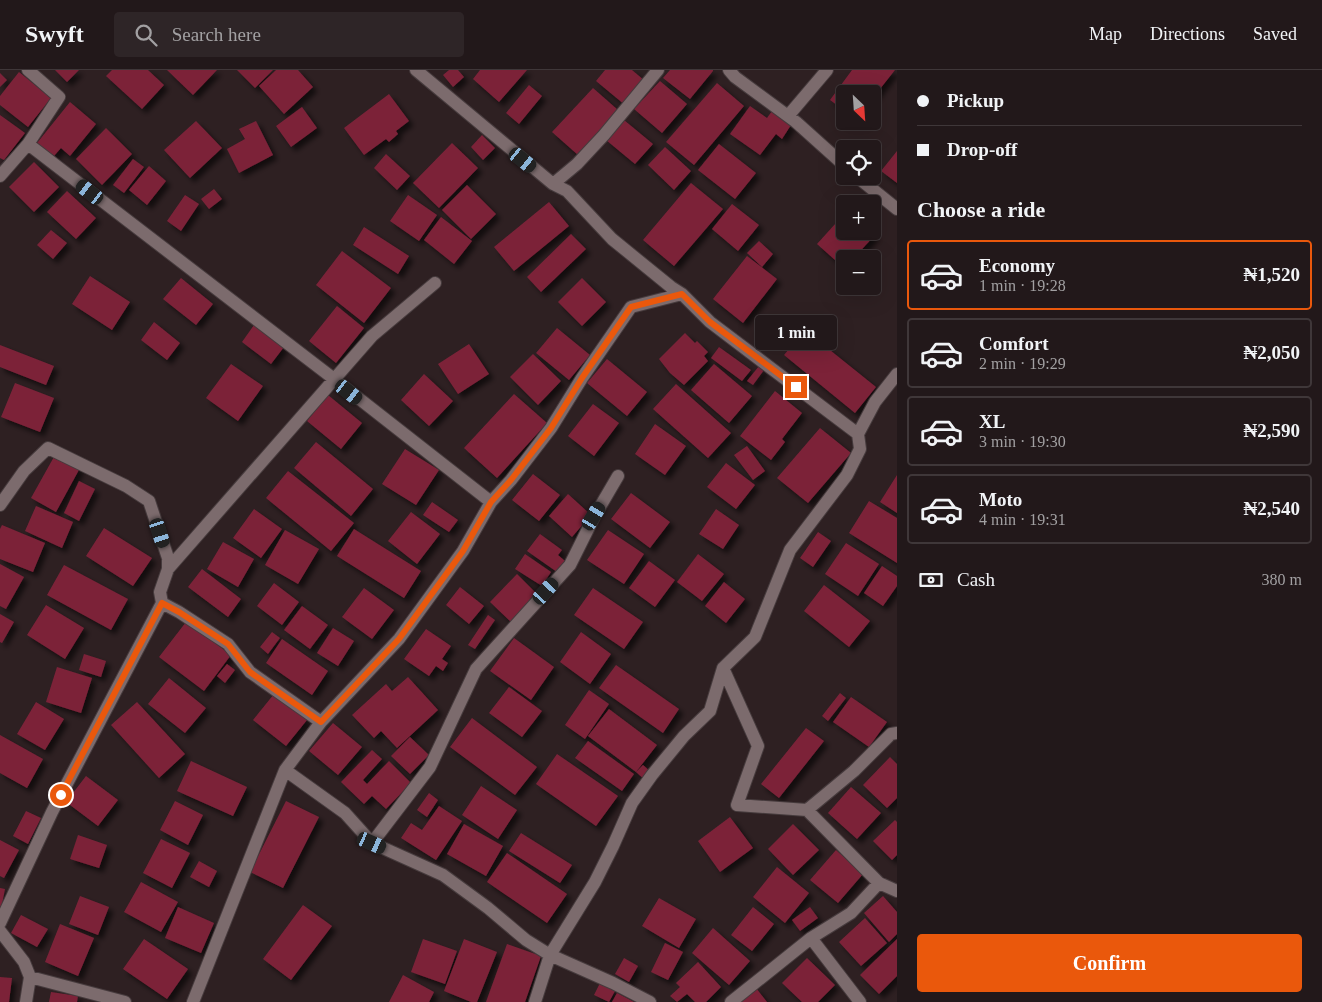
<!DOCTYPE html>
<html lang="en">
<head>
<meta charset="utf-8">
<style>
  :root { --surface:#22181a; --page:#2e2527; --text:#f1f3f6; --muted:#a2a0a2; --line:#3f3739; --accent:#ea580c }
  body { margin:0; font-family:"Times New Roman",serif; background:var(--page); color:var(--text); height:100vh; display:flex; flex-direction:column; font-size:19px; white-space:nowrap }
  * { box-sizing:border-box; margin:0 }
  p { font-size:16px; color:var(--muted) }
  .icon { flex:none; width:28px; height:28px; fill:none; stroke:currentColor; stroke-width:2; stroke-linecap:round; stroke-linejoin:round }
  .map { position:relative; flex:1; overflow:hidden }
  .details { display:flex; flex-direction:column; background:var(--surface); width:425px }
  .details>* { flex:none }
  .banner { display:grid; align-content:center; height:110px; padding:0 20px; background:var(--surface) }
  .needle { width:32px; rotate:155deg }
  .tools { position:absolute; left:836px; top:15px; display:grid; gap:10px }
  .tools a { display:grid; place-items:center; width:45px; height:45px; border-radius:5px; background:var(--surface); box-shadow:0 5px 20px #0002,0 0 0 1px var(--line); font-size:25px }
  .end { position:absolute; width:22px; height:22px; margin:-11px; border:6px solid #ea580c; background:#fff; box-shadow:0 0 0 2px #fff }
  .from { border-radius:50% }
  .bubble { position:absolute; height:35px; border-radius:5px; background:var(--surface); box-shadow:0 5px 20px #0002,0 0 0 1px var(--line); font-size:16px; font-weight:700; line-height:35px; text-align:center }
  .car { position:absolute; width:15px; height:30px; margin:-15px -8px; border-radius:6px; box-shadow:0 0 4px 1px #0007; background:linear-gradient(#222 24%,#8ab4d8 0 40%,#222 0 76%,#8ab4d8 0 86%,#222 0) }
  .banner b { display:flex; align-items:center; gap:18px; height:48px; font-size:19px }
  .banner b+b { border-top:1px solid var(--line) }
  .banner i { width:12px; height:12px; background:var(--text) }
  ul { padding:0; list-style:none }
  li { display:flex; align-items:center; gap:15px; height:70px; margin:0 10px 8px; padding:0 10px; border:2px solid var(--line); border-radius:5px }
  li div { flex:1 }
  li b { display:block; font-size:19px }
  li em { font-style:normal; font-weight:700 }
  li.active { border-color:var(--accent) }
  li>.icon { width:45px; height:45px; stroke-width:1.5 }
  h2 { padding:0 20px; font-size:22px; line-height:60px }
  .pay { display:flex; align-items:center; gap:12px; height:55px; padding:0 20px; font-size:19px }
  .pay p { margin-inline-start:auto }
  .cta { display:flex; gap:10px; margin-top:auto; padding:10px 20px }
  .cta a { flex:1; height:58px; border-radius:5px; background:var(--accent); color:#fff; font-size:20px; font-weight:700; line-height:58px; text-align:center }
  header { display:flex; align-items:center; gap:30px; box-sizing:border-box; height:70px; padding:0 25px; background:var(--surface); border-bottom:1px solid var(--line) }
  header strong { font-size:24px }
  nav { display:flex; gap:28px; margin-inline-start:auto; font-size:18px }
  .search { width:350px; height:45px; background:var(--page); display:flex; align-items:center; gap:12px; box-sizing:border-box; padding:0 18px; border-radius:5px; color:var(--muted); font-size:19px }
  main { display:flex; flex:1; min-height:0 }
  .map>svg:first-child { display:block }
  .building { fill:#7c2239; filter:url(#shadow) }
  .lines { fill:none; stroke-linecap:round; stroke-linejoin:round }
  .street-casing { stroke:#463b3d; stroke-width:14 }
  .street { stroke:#7c6b6d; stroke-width:12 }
  .route { stroke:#ea580c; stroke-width:6 }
</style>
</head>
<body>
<header>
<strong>Swyft</strong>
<div class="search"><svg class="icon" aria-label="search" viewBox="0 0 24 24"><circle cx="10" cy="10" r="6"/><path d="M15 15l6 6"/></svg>Search here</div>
<nav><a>Map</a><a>Directions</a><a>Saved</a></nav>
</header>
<main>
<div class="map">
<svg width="897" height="932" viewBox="0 0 897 932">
  <defs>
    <filter id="shadow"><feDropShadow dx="4.5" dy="4.5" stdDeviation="2.5" flood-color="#0009"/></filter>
  </defs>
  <rect width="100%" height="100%" fill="#2e2022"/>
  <!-- building -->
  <path class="building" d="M55,0H79L67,12Z
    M112,0H148L164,15L142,39L106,6Z
    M167,0H217L193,25Z
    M237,0H273L255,18Z
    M276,0H298L313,17L284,44L259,16Z
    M449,0H458L464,7L453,17L443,5Z
    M480,0H527L499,32L473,9Z
    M605,0H632L645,11L625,35L596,11Z
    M670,0H713V1L690,29L663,8Z
    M852,0H895L872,29V24H845V41L830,30Z
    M19,2L51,28L28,57L0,35V26Z
    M0,3L7,10L0,17Z
    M660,11L687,34L662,63L634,39Z
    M717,13L744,36L694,95L666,72Z
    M529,15L542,26L519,54L506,43Z
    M593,18L618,40L578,85L552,62Z
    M389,24L409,51L396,61L398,64L389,72L386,69L364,85L344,58Z
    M70,32L96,54L70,86L61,78L54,86L37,73Z
    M750,36L767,48L772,41L791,55L782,69L776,64L760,85L730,64Z
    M302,37L317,58L291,77L276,56Z
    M0,45L25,63L4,90L0,88Z
    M624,50L653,74L635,94L606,70Z
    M196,51L222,78L190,108L164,80Z
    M256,51L273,85L239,103L227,79L245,69L239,59Z
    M106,58L132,84L102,115L76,89Z
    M482,65L495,78L483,90L471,77Z
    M452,73L478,98L439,138L413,113Z
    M719,74L756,103L735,129L698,100Z
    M665,77L691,101L674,120L648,95Z
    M897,81V113L881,101Z
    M386,84L410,106L397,120L374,98Z
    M133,89L144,97L124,123L113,115Z
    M34,92L59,117L34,142L9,117Z
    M149,96L166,111L147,135L129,120Z
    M691,113L723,139L674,196L643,170Z
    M467,115L496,144L471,169L442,140Z
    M214,119L222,129L209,139L201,129Z
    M67,121L96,148L76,169L47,142Z
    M185,125L199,134L181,161L167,151Z
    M408,125L437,145L419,171L390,151Z
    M549,132L569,156L514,201L494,177Z
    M732,134L759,155L738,181L712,159Z
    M845,143V161H871L875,165L853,189H845V199L817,174Z
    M441,147L472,171L454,194L424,170Z
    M364,157L409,186L398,204L353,175Z
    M51,160L67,173L53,189L37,175Z
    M571,164L586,179L541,222L527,207Z
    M759,171L773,184L762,197L747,183Z
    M342,181L391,218L364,253L316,215Z
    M747,186L777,209L743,253L713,229Z
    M90,206L130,232L112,260L72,234Z
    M181,208L213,234L196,255L163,229Z
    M582,208L606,232L582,256L558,232Z
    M337,236L364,258L336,293L309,271Z
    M154,252L180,273L167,290L141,270Z
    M254,255L284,277L271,294L242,272Z
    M557,258L590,285L569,310L536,283Z
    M805,260L876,317L855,343L784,285Z
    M685,263L695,273L697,271L708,282L704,286L708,291L684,315L670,303L659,289Z
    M469,274L489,304L458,324L438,294Z
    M0,275L54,296L46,315L0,297Z
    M719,277L751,300L742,311L711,288Z
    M533,284L561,311L538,335L510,307Z
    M607,289L647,322L627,346L587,313Z
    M231,294L263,316L238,351L206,328Z
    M714,294L752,326L729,353L691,320Z
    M759,296L764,300L753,315L747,311Z
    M424,304L453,331L429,356L401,330Z
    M15,313L54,328L40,362L1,347Z
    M676,314L731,363L708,388L653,339Z
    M775,321L802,343L782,369L785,372L771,390L740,366Z
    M514,324L547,353L497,408L464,378Z
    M328,325L362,353L341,379L307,351Z
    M593,334L619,353L594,386L568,366Z
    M655,354L686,376L665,405L635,384Z
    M820,358L851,383L808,433L777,408Z
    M316,372L373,419L351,446L294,398Z
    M747,376L765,401L753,410L734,385Z
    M405,379L439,400L416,435L382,414Z
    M55,385L80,398L56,442L31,428Z
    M726,393L755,415L736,439L707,417Z
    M288,401L354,453L331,481L266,428Z
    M533,404L560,425L539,451L512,430Z
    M897,405V443L880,432Z
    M79,411L95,419L79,451L64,443Z
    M631,423L670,452L650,478L611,449Z
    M568,424L591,445L572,467L549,446Z
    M869,431L897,448V493L849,463Z
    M432,432L458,450L449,462L423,445Z
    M36,436L73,452L62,478L25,461Z
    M254,439L282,459L261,488L233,468Z
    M716,439L739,455L723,479L699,464Z
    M411,442L440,464L417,494L388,471Z
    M2,455L45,473L33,502L0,489V459Z
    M104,458L152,488L133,516L86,486Z
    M354,459L421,501L404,528L337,486Z
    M285,460L319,479L298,514L265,495Z
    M608,460L644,484L624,514L587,490Z
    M818,462L831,471L813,497L800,488Z
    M540,464L562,480L558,485L565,491L557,502L527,481Z
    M223,472L254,489L238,517L207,499Z
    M846,473L879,494L858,526L825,504Z
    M525,484L551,502L542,516L515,499Z
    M698,484L724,504L702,531L677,512Z
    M649,491L675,510L655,537L629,518Z
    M0,494L24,507L6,539L0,536Z
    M64,495L128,529L111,560L47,525Z
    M882,496L897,506V516L883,536L864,523Z
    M202,499L241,529L228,547L188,517Z
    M517,504L538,525L512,553L490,532Z
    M724,512L745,529L726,553L705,536Z
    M274,513L299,532L282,555L257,536Z
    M824,515L870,551L849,577L804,541Z
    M460,517L484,536L469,554L446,535Z
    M364,518L394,540L372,569L342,547Z
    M593,518L643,552L624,579L574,545Z
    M46,535L84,558L65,589L27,565Z
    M302,536L328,555L310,579L284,560Z
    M0,544L14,552L2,573L0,572Z
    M488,545L495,550L475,579L468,575Z
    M186,552L231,585L204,621L159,587Z
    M333,558L354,571L338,596L317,583Z
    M426,559L451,576L442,589L448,593L443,601L436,596L429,606L404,589Z
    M272,562L280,568L268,584L260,577Z
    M581,562L611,584L590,614L560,592Z
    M514,568L554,597L531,630L490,601Z
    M282,569L328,601L312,625L266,593Z
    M84,584L106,591L101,607L79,600Z
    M227,594L235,600L225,613L217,606Z
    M616,595L679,639L663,663L599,618Z
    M57,597L92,608L81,643L46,632Z
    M408,607L438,640L397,678L381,661L374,668L352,645L386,614L392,621Z
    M169,608L206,638L185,663L148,634Z
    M509,617L542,641L522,667L489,643Z
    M589,620L609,634L585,669L565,655Z
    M840,623L846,628L828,651L822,646Z
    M274,624L307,650L286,676L253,650Z
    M851,627L887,652L869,677L833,652Z
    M36,632L64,649L45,680L17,664Z
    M137,632L185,684L159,708L111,655Z
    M609,639L657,675L636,702L588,666Z
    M472,648L537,697L515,725L450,677Z
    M333,653L362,677L338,705L309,681Z
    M806,658L824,671L779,728L761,714Z
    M0,665L43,689L27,718L0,703Z
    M410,667L429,685L410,704L391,686Z
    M588,671L634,704L622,721L575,688Z
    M372,680L382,689L363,710L367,714L389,691L411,713L386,739L372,726L364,734L341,712Z
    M557,684L618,726L596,756L536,714Z
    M890,687L897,694V728L887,738L863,715Z
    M191,691L247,717L233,746L177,721Z
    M643,695L651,702L645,710L636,702Z
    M86,706L118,730L98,756L66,732Z
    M481,716L517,740L498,769L462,745Z
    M851,717L881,743L857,769L828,743Z
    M429,723L438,730L427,747L417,740Z
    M175,731L203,745L188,775L160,760Z
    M286,731L319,747L283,818L250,802Z
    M439,736L462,751L436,790L401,768L411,753L422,760Z
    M26,741L41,748L28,774L13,766Z
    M730,747L753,778L720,802L698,771Z
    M895,750L897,752V785L892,790L873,771Z
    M464,754L503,776L486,806L447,784Z
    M793,754L819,780L793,805L768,779Z
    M521,763L572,795L560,813L509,781Z
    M78,765L107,775L99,798L70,789Z
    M161,769L190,783L172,818L143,803Z
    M0,770L19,780L4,808L0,806Z
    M836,780L863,804L838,833L810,810Z
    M507,783L567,824L547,853L487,812Z
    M199,791L217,801L209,817L190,807Z
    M777,797L809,823L785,853L753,827Z
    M141,812L178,832L161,862L124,842Z
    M0,818L5,819L1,839H0Z
    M80,826L109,837L98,865L69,854Z
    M883,826L897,842V864L889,872L864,843Z
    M659,828L696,849L679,878L642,856Z
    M303,835L332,856L291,910L263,889Z
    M178,837L214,853L201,883L165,868Z
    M753,837L774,854L752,881L731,865Z
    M810,837L818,848L800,861L792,850Z
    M21,845L48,859L37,877L11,863Z
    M865,848L887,873L861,896L839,872Z
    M60,854L94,868L78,906L45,892Z
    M713,858L750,891L729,915L692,883Z
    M144,869L188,899L167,929L123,899Z
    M423,869L457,881L445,914L411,902Z
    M464,869L497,882L477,932H471L444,921Z
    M897,869V906L879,924L860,905Z
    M665,873L683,882L668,910L651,902Z
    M507,874L541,886L525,932H486Z
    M624,888L638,896L629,912L615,904Z
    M807,888L835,915L818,932H802L782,913Z
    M698,892L721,917L706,932H695L687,924L677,932L670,926L680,917L676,913Z
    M403,905L434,922L429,932H389Z
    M0,907L12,908L9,932H0Z
    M600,913L615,921L609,932L594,925Z
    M756,918L767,932H739Z
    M51,922L78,926L77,932H49Z
    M617,923L634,932H612Z"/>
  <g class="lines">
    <defs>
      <path id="street" d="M416,0L553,114
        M658,0L604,65L577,94L553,114L567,121L612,169L671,217L682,224L710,252L858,364
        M729,0L735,7L796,52L845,96
        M788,46L827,0
        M28,74L334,309L491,432
        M0,106L28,74L59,27L28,0
        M856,106L897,139
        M0,435L24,401L48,378L126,416L149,431L168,488V499L160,522L162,533L179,542L228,574L250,602L321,652
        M168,499L372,266L435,213
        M723,598L758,676L737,735L807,740L879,813
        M285,700L345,743L372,773L443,805L488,838L526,870L550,885L613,913L650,932
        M807,740L854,701L891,664L897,663
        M372,773L430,697L476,599L570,495L594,447L618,406
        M0,853L52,742L162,533
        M0,861L24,892L30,907L26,932
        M811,868L860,932
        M30,907L125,932
        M193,932L285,700L321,652L399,569L463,481L491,432L511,410L551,358L582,308L631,237L682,224
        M535,932L550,885L595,812L613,776L632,733L652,705L684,666L710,641L723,598L755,567L790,480L847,405L860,379L858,364L875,332L897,304
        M731,932L811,868L851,843L879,813L897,821"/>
    </defs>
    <!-- street casing -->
    <use href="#street" class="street-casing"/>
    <!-- street -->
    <use href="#street" class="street"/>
  </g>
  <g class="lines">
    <!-- route -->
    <path class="route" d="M61,725L162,533L179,542L228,574L250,602L321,652L399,569L463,481L491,432L511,410L551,358L582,308L631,237L682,224L710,252L796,317"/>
  </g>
</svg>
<div class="tools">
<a><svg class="needle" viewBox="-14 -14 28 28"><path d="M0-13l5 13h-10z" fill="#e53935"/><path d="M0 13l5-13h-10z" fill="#a2a0a2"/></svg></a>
<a><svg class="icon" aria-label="locate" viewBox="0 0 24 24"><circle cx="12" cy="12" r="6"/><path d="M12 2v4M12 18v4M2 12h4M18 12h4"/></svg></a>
<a>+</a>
<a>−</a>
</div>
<i class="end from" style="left:61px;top:725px"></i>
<i class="end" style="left:796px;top:317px"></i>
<div class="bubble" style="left:755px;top:245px;width:82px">1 min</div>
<i class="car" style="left:523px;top:90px;rotate:129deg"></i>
<i class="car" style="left:90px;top:122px;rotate:308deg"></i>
<i class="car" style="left:349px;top:322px;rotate:128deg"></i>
<i class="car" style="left:594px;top:446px;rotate:31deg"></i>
<i class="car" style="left:160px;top:463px;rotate:162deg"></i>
<i class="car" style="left:546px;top:521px;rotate:42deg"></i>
<i class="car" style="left:372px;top:773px;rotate:114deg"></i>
</div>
<section class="details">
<div class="banner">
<b><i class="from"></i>Pickup</b>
<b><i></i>Drop-off</b>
</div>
<h2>Choose a ride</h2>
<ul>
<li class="active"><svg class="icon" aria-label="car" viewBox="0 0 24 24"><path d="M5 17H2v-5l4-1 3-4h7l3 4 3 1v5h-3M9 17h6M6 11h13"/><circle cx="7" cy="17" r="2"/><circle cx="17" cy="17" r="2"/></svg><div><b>Economy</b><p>1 min · 19:28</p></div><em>₦1,520</em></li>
<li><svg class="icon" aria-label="car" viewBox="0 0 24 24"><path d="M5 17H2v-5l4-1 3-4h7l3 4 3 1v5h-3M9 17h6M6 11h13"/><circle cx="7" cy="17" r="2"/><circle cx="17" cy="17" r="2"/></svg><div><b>Comfort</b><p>2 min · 19:29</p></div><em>₦2,050</em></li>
<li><svg class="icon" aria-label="car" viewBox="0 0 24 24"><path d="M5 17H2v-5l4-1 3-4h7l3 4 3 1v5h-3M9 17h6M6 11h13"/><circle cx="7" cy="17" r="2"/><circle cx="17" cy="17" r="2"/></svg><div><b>XL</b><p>3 min · 19:30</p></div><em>₦2,590</em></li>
<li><svg class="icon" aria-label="car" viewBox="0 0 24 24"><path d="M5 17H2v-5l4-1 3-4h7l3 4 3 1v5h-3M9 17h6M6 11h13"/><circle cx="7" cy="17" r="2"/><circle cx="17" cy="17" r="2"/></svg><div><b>Moto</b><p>4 min · 19:31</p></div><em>₦2,540</em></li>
</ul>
<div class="pay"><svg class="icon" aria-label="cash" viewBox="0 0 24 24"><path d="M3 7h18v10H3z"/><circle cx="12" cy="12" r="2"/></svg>Cash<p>380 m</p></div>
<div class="cta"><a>Confirm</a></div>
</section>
</main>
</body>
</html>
